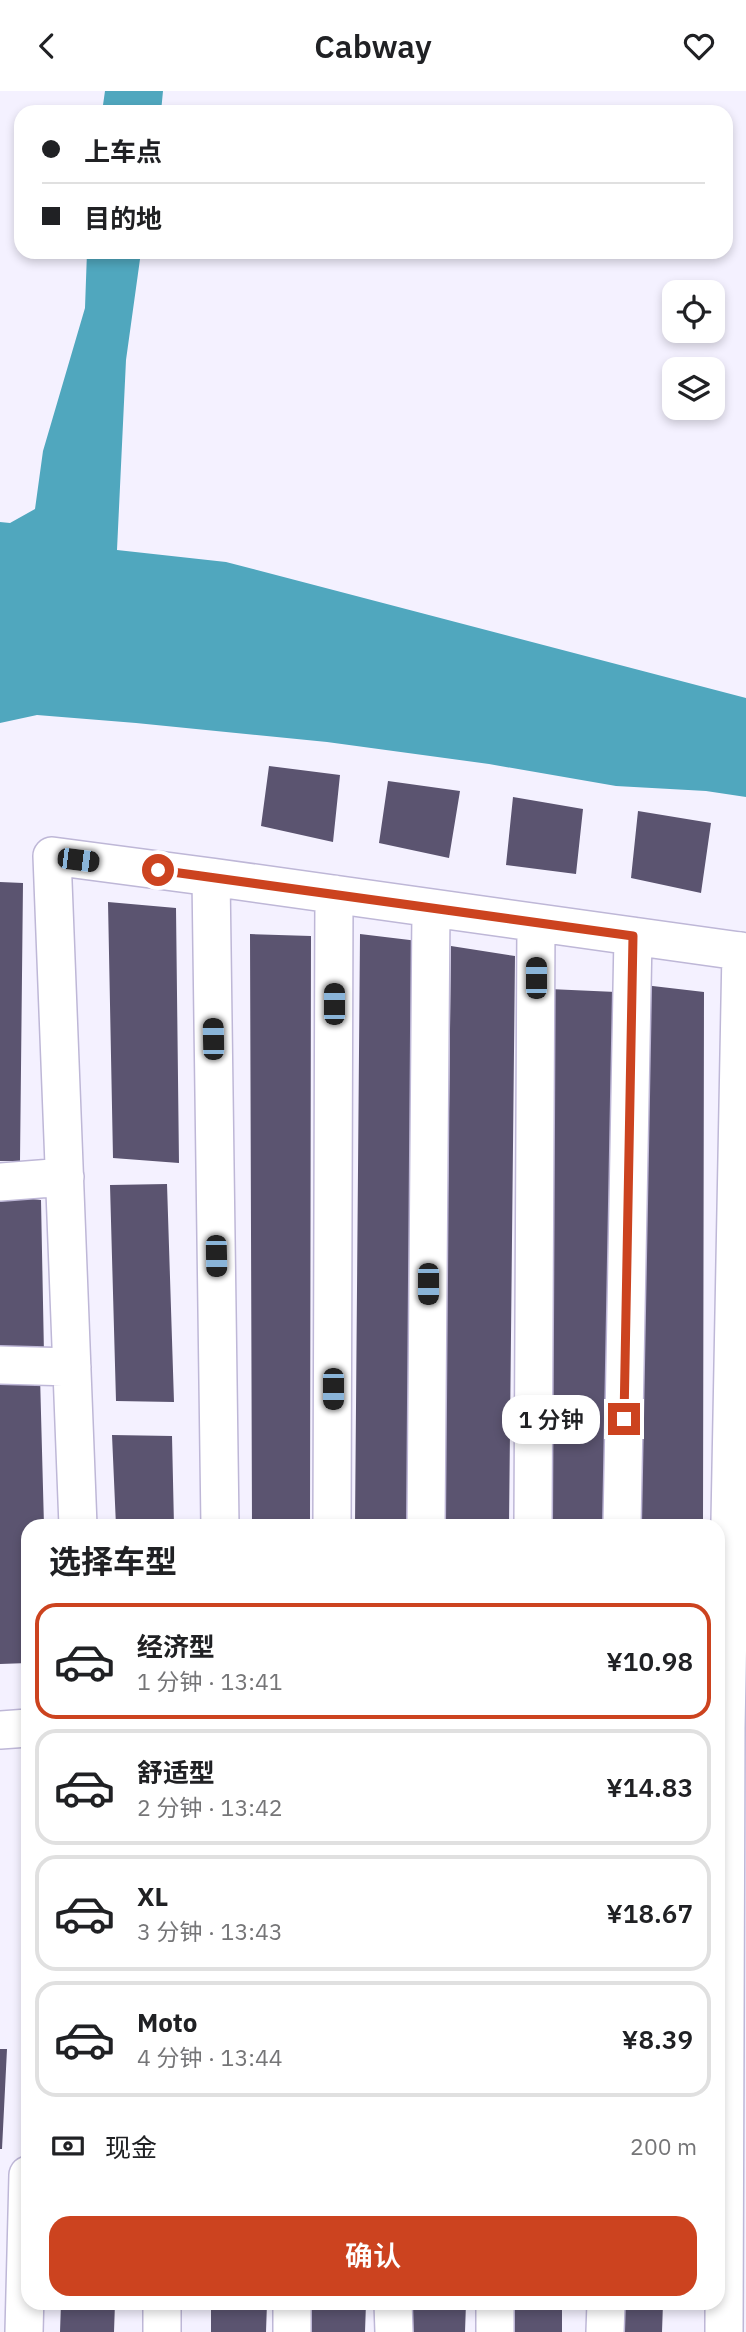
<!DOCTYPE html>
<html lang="zh">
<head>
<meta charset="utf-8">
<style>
  :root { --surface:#fff; --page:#f6f6f6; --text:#202124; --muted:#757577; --line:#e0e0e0; --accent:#cc431f }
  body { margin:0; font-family:"IBM Plex Sans","Noto Sans SC",sans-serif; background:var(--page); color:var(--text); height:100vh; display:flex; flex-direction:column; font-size:26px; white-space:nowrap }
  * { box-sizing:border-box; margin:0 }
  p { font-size:23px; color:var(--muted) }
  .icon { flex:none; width:38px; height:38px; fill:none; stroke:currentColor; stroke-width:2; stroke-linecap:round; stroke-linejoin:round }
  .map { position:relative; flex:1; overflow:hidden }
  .panel { position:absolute; left:21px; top:1428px; width:704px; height:791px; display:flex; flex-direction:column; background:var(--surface); border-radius:21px; box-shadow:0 4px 10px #0003 }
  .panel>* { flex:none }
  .banner { position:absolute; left:14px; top:14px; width:719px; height:154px; border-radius:21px; box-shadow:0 4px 10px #0003; display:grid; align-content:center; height:154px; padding:0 28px; background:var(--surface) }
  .fabs { position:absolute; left:662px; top:189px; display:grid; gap:14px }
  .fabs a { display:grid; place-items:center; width:63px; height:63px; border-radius:14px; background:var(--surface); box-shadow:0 4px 10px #0003; font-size:35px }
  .end { position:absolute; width:32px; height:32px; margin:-16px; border:9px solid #cc431f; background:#fff; box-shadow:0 0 0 4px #fff }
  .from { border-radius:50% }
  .bubble { position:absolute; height:49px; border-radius:21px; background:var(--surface); box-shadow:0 4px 10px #0003; font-size:23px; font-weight:600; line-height:49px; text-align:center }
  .car { position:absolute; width:21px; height:42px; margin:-21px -10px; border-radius:9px; box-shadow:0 0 5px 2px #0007; background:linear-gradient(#222 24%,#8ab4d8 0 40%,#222 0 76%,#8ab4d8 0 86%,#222 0) }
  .banner b { display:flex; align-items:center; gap:24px; height:66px; font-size:26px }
  .banner b+b { border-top:2px solid var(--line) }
  .banner i { width:18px; height:18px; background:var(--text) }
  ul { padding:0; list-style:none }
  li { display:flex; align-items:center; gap:21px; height:116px; margin:0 14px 10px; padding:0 14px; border:4px solid var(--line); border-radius:21px }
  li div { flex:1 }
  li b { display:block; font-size:26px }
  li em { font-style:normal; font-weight:600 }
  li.active { border-color:var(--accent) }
  li>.icon { width:63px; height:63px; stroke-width:1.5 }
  h2 { padding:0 28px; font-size:32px; line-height:84px }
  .pay { display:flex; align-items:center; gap:18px; height:77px; padding:0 28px; font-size:26px }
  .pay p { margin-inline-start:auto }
  .cta { display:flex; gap:14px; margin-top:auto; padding:14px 28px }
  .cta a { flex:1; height:80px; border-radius:21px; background:var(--accent); color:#fff; font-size:28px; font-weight:600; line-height:80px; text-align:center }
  header { display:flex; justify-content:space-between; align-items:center; height:91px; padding:0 28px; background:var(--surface); font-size:32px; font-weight:600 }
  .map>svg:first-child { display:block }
  .water { fill:#50a7be }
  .building { fill:#5b5470 }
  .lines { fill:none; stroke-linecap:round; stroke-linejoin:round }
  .minor-casing { stroke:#beb7d7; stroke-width:40 }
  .minor { stroke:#fff; stroke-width:37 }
  .route { stroke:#cc431f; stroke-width:9 }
</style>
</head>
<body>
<header><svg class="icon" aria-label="back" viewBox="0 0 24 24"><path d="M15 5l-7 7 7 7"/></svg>Cabway<svg class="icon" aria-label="heart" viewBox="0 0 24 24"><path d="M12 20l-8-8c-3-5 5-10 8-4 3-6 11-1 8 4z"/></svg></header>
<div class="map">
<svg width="746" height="2241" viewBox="0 0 746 2241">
  <rect width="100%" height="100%" fill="#f4f1ff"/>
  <!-- water -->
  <path class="water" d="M105,0H163L161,21H102Z
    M87,161H141L126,269L117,459L226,471L746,607V706L706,700L616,695L489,673L327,651L136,632L37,624L0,632V431L10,432L35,418L43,360L85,217Z"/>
  <!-- building -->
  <path class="building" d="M269,675L340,684L333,751L261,735Z
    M388,690L460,700L449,767L379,752Z
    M513,706L583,718L576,783L506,774Z
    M638,720L711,732L701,802L631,787Z
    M0,791L23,792L20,1070H0Z
    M108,811L176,817L179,1072L113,1067Z
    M250,843L311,845L310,1435H252Z
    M360,843L418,850L411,1435H355Z
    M451,855L515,865L509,1435H444Z
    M644,894L704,901L703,1435H639Z
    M549,898L616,901L608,1435H548Z
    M167,1093L174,1311L116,1310L110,1094Z
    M0,1104L41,1109L44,1263L0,1260Z
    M0,1285H40L44,1435H28V1572L0,1573Z
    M112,1344L172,1345L174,1435H116Z
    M0,1958H7L2,2058H0Z
    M61,2212H115L114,2241H60Z
    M211,2212H267L266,2241H211Z
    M310,2212H366L365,2241H309Z
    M403,2212H466L465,2241H403Z
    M508,2212H562V2241H509Z
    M612,2212H663L662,2241H609Z"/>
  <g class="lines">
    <defs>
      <path id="minor" d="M0,1091L65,1086
        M0,1274L72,1276
        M78,1435L52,765L211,786
        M220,1435L211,786L746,861
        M332,1435L334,803
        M426,1435L431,817
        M533,1435L536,832
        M622,1435L633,845
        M718,1637H726L741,860
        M0,1639L28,1637
        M162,2212V2241
        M393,2212L394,2241
        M495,2212V2241
        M24,2241L28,2084
        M292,2241V2212
        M605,2241L606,2212
        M724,2241L726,1637"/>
    </defs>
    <!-- minor casing -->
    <use href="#minor" class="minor-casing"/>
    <!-- minor -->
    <use href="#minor" class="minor"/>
  </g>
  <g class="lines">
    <!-- route -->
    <path class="route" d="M158,779L633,845L624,1328"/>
  </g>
</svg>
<div class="fabs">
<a><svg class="icon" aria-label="locate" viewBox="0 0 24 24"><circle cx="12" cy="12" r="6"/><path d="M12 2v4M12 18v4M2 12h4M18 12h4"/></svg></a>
<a><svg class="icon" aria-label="layers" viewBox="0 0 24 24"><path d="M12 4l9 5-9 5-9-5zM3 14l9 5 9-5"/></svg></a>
</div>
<i class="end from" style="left:158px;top:779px"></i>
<i class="end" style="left:624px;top:1328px"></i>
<div class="bubble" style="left:502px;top:1304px;width:98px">1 分钟</div>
<i class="car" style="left:78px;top:769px;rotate:97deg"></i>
<i class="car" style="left:536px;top:887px;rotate:0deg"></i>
<i class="car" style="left:334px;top:913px;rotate:0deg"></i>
<i class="car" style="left:213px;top:948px;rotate:359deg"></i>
<i class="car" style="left:216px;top:1165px;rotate:179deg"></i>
<i class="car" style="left:428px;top:1193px;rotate:180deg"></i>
<i class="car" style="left:333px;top:1298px;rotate:180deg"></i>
<div class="banner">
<b><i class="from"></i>上车点</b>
<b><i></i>目的地</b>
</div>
<section class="panel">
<h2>选择车型</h2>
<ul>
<li class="active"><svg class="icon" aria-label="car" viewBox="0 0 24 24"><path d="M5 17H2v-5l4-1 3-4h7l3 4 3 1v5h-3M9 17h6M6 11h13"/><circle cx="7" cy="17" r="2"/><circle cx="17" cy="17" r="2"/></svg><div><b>经济型</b><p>1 分钟 · 13:41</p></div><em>¥10.98</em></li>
<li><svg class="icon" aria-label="car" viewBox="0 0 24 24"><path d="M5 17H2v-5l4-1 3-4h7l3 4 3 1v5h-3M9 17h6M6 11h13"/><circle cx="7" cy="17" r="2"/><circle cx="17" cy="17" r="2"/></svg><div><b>舒适型</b><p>2 分钟 · 13:42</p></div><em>¥14.83</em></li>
<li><svg class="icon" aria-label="car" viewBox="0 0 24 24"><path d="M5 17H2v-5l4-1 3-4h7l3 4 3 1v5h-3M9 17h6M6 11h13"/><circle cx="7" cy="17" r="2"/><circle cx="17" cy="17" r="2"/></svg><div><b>XL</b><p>3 分钟 · 13:43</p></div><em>¥18.67</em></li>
<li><svg class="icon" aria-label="car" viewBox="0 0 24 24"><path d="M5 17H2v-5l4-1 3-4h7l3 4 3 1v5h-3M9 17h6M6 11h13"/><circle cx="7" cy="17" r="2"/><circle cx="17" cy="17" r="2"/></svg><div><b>Moto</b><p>4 分钟 · 13:44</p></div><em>¥8.39</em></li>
</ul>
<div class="pay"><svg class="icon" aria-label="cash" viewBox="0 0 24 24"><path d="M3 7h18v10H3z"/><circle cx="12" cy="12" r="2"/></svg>现金<p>200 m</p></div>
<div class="cta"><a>确认</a></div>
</section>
</div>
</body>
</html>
